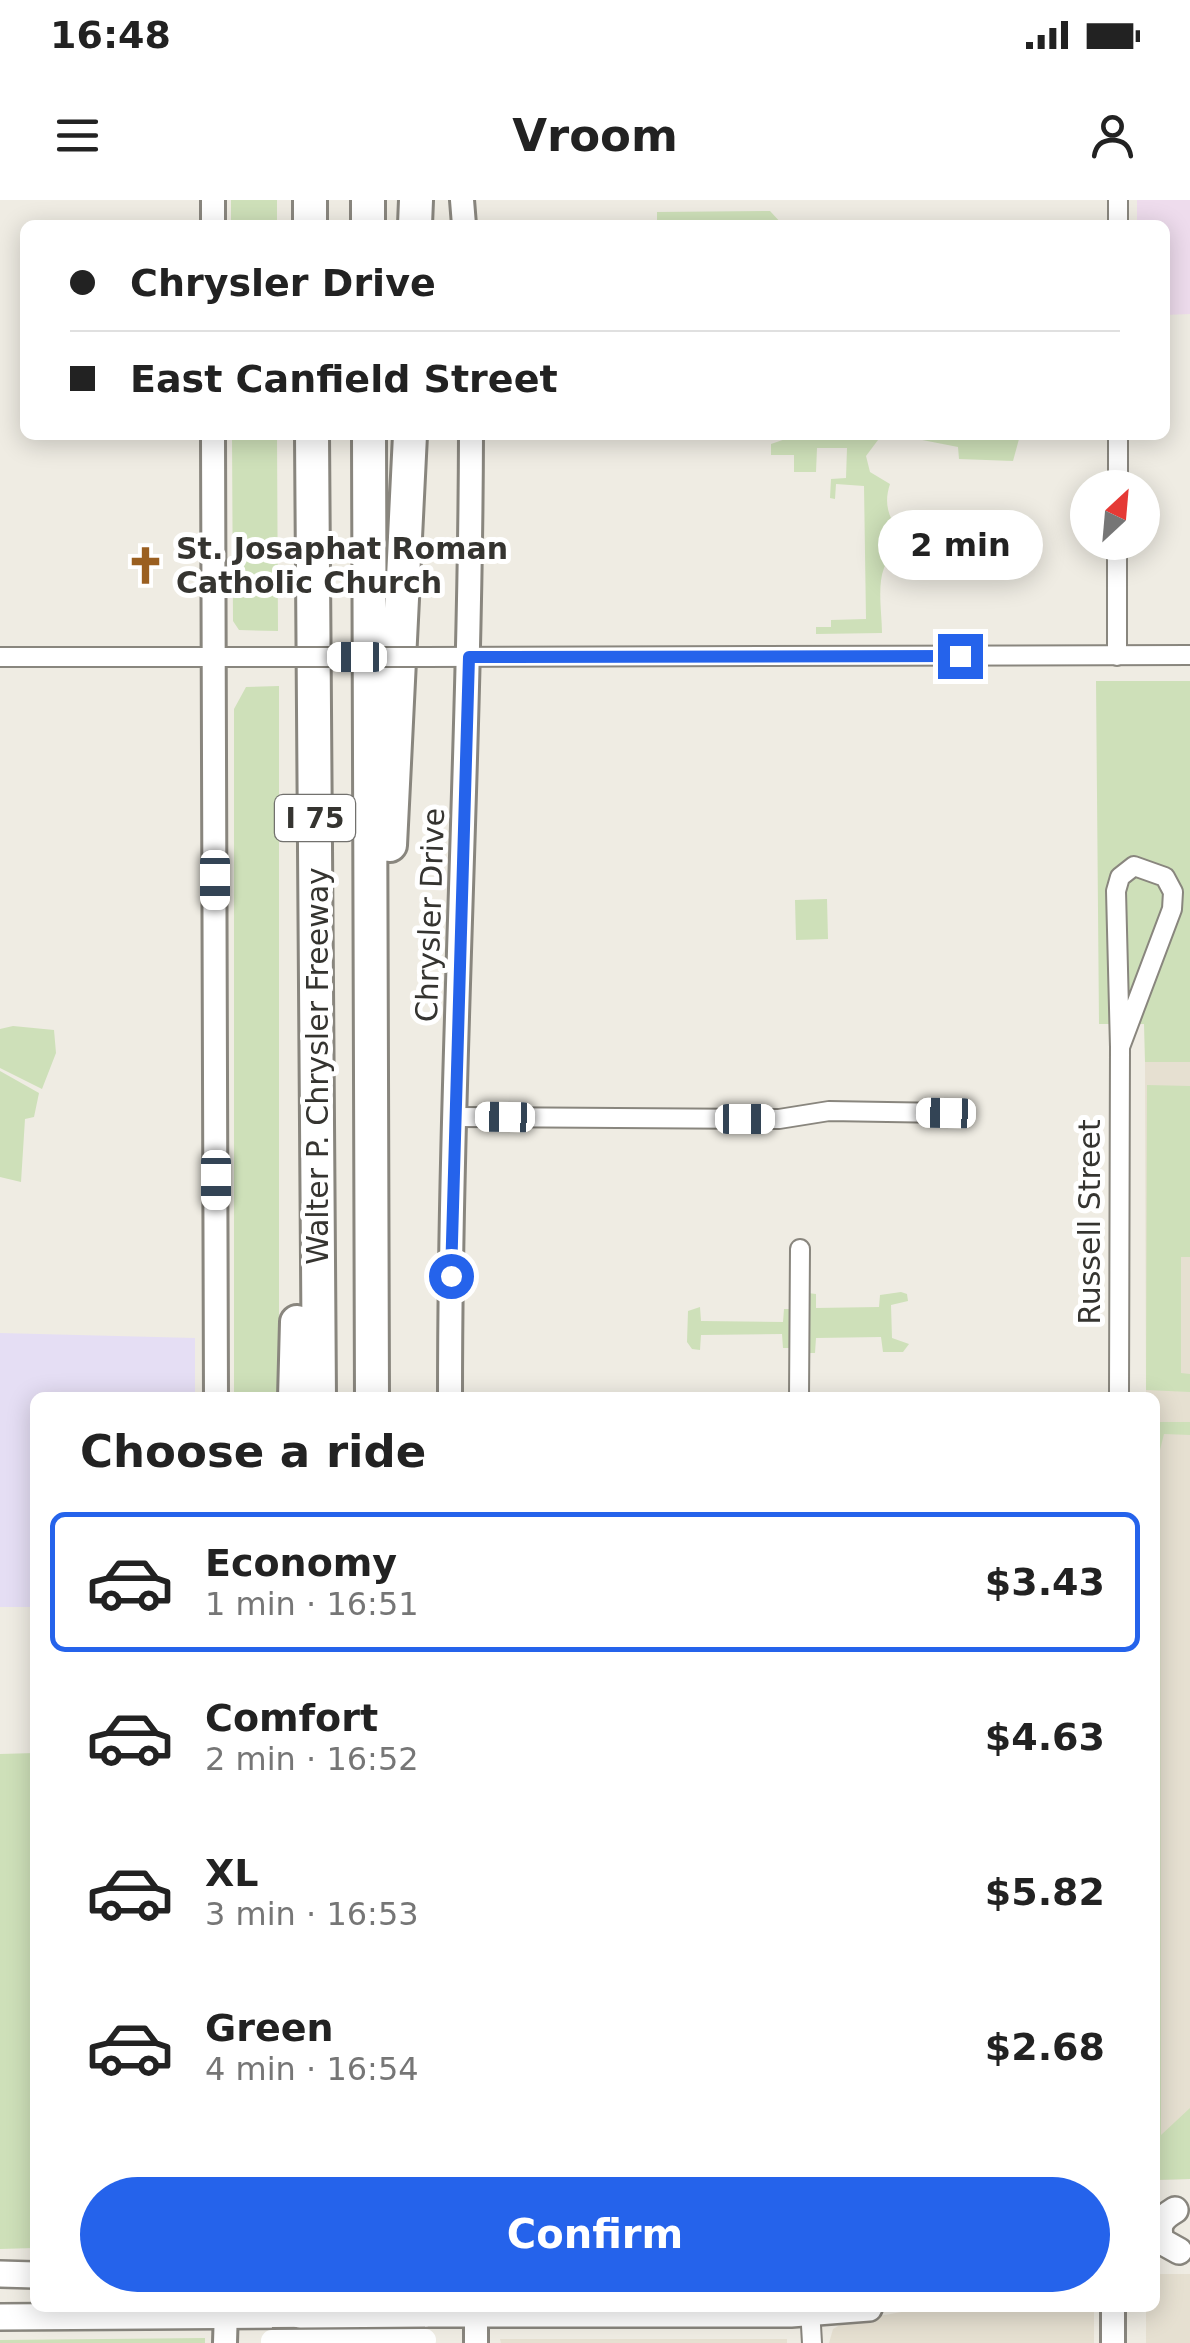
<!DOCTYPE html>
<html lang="en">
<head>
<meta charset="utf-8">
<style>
  :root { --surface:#fff; --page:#f2f2f2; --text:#222; --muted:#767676; --line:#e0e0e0; --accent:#2563eb }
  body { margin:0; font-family:"DejaVu Sans",sans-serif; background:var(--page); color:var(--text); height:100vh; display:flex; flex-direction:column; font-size:38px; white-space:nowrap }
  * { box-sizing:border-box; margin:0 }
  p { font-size:32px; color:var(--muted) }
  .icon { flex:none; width:55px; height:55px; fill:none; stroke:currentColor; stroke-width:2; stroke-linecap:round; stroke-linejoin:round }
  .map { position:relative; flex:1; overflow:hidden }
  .sheet { position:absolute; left:30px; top:1192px; width:1130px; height:920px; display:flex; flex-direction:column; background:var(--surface); border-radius:15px; box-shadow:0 5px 25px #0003 }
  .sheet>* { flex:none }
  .top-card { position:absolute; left:20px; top:20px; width:1150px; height:220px; border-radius:15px; box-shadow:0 5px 25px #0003; display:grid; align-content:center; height:220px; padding:0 50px; background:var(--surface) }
  .needle { width:65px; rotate:26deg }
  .tools { position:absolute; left:1070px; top:270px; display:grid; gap:20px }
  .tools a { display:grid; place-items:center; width:90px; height:90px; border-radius:50%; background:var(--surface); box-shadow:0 5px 25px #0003; font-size:50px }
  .end { position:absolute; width:45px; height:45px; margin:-22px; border:12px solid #2563eb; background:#fff; box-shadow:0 0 0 5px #fff }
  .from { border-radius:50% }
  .bubble { position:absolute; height:70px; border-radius:35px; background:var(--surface); box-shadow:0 5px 25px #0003; font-size:32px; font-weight:700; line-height:70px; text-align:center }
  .car { position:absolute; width:30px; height:60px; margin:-30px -15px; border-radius:12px; box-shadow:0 0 8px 2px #0007; background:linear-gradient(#fff 24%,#345 0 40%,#fff 0 76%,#345 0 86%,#fff 0) }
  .top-card b { display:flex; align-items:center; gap:35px; height:95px; font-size:38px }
  .top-card b+b { border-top:2px solid var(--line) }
  .top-card i { width:25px; height:25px; background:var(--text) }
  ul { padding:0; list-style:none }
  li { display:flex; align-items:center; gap:30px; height:140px; margin:0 20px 15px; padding:0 30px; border:5px solid transparent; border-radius:15px }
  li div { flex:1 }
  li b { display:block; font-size:38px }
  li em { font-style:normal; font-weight:700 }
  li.active { border-color:var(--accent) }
  li>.icon { width:90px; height:90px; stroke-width:1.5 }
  h2 { padding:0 50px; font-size:45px; line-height:120px }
  .button { display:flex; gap:20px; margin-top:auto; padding:20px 50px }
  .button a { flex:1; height:115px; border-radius:60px; background:var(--accent); color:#fff; font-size:40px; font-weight:700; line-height:115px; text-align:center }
  .status { display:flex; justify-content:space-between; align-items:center; height:70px; padding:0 50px; background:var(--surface); direction:ltr }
  .status svg { height:28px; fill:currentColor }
  header { display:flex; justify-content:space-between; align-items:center; height:130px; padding:0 50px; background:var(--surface); font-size:45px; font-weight:700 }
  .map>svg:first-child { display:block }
  .built { fill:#e6e0d1 }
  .education { fill:#eedced }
  .medical { fill:#e5def4 }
  .green { fill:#cee0b9 }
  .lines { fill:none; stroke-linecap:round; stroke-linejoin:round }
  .minor-casing { stroke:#89867e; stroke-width:22 }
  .tertiary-casing { stroke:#89867e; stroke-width:28 }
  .secondary-casing { stroke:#89867e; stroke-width:30 }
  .motorway-casing { stroke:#89867e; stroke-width:38 }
  .minor { stroke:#fff; stroke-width:18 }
  .tertiary { stroke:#fff; stroke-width:22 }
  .secondary { stroke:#fff; stroke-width:25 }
  .motorway { stroke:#fff; stroke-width:32 }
  .minor-bridge-casing { stroke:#89867e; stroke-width:22; stroke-linecap:butt }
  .tertiary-bridge-casing { stroke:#89867e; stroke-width:28; stroke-linecap:butt }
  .secondary-bridge-casing { stroke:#89867e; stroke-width:30; stroke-linecap:butt }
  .minor-bridge { stroke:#fff; stroke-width:18 }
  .tertiary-bridge { stroke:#fff; stroke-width:22 }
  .secondary-bridge { stroke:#fff; stroke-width:25 }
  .route { stroke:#2563eb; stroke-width:12 }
  .labels { text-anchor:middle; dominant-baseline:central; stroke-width:10; stroke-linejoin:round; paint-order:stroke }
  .shield { fill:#fff; stroke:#72716e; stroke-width:2.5 }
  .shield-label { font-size:28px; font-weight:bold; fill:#353430 }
  .poi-label { font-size:30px; font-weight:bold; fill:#353430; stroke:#fff; text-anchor:start }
  .street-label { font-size:30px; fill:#353430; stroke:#fff }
</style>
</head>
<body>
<div class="status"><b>16:48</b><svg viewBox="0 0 49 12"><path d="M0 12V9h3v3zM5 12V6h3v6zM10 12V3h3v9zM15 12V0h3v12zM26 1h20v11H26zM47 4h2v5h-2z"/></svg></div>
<header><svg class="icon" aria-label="menu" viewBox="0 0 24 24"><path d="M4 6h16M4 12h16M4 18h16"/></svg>Vroom<svg class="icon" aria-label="person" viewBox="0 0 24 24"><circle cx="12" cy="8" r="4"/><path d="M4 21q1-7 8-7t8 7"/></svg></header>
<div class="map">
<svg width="1190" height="2143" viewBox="0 0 1190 2143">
  <rect width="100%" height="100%" fill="#efece3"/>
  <!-- built -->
  <path class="built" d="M1145,862H1190V1979L1155,1980V1198L1146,1197Z
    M1155,2074H1190V2143H1146V2108H1155Z
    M924,2108H1094V2143H829L833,2129L845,2122Z
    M500,2139H787V2143H501Z"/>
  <!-- education -->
  <path class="education" d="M1137,0H1190V114L1165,115V25H1137Z"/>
  <!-- medical -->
  <path class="medical" d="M0,1133L195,1138V1197L35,1198V1407H0Z"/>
  <!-- green -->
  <path class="green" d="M231,0H277V25H231Z
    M770,11L783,25H657V12Z
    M232,235H277L278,431L239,430L233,421Z
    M797,235H1096V238L1019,239L1013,261L959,259L958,247L912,238L878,240L866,256L870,272L890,284C884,302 887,317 901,332H921C918,357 892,347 884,368C877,386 882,414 882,433L816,434V427H831V420L866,419L864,286L836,284L835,299L830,298L831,279L846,278L847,248H817L816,272H794V255H771V244Z
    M1096,481H1190V862H1145L1144,824H1099Z
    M279,486V1197H234V509L246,487Z
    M827,699L828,739L796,740L795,700Z
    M13,826L54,830L56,853L42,889L0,868V829Z
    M0,871L39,893L34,917L25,919L21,982L0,977Z
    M1147,885L1190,886V1057H1181V1173L1190,1174V1192L1146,1190Z
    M901,1092L907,1094L908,1101L891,1105L892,1138L909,1144L903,1152H883L881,1137L816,1138L815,1153H808V1093L816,1094V1108L879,1107L880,1095Z
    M700,1107L701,1121L783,1122L784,1109H792V1148H783L782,1134L701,1135L700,1150L692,1149L687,1142L688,1111Z
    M1155,1222H1190V1235L1164,1234L1160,1250L1161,1935L1190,1908V1979L1155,1980Z
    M35,1553V2048L0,2049V1554Z
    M205,2138V2143H0V2140Z"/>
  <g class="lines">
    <defs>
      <path id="minor" d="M1118,0V25
        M1118,288V235
        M1117,342V456
        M0,457H257
        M423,457L1190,455
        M1134,666L1165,677L1173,692L1172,709L1120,847L1116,691L1120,677Z
        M453,917L779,919L829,911L946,913
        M799,1198L800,1049
        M1119,1198L1120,847
        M810,2108L812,2143"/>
      <path id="tertiary" d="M213,0V25
        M462,0L464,25
        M213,235L216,1198
        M450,1198C450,876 470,556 471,235
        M476,2108V2143
        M225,2143L226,2108
        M1113,2143V2108"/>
      <path id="secondary" d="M1175,2010C1160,2019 1157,2025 1161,2041L1179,2051
        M0,2074L35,2075
        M425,2114H791L869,2108
        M0,2117L300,2115"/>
      <path id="motorway" d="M310,0V25
        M368,0V25
        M415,25L416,0
        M312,235L319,1198
        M369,235L372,1198
        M390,645L410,235
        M295,1198L297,1122"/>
    </defs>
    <!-- minor casing -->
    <use href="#minor" class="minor-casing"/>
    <!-- tertiary casing -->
    <use href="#tertiary" class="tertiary-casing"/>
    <!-- secondary casing -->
    <use href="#secondary" class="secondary-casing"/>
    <!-- motorway casing -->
    <use href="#motorway" class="motorway-casing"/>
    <!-- minor -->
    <use href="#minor" class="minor"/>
    <!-- tertiary -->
    <use href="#tertiary" class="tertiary"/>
    <!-- secondary -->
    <use href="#secondary" class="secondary"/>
    <!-- motorway -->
    <use href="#motorway" class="motorway"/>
    <defs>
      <path id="minor-bridge" d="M257,457H423"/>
      <path id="tertiary-bridge" d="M272,2141L425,2140"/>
      <path id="secondary-bridge" d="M300,2115L425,2114"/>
    </defs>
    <!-- minor-bridge casing -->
    <use href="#minor-bridge" class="minor-bridge-casing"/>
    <!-- tertiary-bridge casing -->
    <use href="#tertiary-bridge" class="tertiary-bridge-casing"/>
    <!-- secondary-bridge casing -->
    <use href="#secondary-bridge" class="secondary-bridge-casing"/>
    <!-- minor-bridge -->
    <use href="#minor-bridge" class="minor-bridge"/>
    <!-- tertiary-bridge -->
    <use href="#tertiary-bridge" class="tertiary-bridge"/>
    <!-- secondary-bridge -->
    <use href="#secondary-bridge" class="secondary-bridge"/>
  </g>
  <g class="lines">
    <!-- route -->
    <path class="route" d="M451,1076L469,457L960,456"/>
  </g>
  <!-- icons -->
  <defs>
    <symbol id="church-bare" viewBox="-9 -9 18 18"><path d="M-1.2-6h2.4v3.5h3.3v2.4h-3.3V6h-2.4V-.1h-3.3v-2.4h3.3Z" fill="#9a5f20" stroke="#fff" stroke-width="2.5" paint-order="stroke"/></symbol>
  </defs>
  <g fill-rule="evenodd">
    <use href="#church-bare" x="118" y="338" width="55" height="55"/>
  </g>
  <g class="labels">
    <!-- shield labels -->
    <rect class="shield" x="275" y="595" width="80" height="46" rx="8"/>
    <g class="shield-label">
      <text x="315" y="618">I 75</text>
    </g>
    <!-- poi labels -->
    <g class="poi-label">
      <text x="176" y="348">St. Josaphat Roman<tspan x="176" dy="34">Catholic Church</tspan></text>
    </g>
    <!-- street labels -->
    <g class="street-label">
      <text transform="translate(430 715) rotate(-88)">Chrysler Drive</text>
      <text transform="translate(317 866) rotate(-90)">Walter P. Chrysler Freeway</text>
      <text transform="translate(1089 1022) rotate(-90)">Russell Street</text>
    </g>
  </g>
</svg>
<div class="tools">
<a><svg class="needle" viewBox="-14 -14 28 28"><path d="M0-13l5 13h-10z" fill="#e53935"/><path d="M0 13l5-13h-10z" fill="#767676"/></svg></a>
</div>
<i class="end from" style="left:451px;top:1076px"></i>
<i class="end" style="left:960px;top:456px"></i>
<div class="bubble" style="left:878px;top:310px;width:165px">2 min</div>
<i class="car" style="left:357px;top:457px;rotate:270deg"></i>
<i class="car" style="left:215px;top:680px;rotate:180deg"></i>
<i class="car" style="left:946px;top:913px;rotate:271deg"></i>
<i class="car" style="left:505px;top:917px;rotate:271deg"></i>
<i class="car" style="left:745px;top:919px;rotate:90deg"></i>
<i class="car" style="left:216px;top:980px;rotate:180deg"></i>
<div class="top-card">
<b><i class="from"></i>Chrysler Drive</b>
<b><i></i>East Canfield Street</b>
</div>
<section class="sheet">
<h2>Choose a ride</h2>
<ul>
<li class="active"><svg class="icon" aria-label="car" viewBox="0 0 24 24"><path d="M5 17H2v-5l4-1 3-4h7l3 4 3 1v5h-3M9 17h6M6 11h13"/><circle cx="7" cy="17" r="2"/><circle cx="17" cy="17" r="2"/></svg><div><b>Economy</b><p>1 min · 16:51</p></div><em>$3.43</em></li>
<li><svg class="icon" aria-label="car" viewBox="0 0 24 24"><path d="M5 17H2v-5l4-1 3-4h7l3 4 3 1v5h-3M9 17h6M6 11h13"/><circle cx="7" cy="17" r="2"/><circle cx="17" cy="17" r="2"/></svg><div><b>Comfort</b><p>2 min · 16:52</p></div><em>$4.63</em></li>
<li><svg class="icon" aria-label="car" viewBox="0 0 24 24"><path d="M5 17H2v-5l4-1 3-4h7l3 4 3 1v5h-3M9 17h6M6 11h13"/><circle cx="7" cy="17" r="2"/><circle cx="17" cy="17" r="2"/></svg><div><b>XL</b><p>3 min · 16:53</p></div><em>$5.82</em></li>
<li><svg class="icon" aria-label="car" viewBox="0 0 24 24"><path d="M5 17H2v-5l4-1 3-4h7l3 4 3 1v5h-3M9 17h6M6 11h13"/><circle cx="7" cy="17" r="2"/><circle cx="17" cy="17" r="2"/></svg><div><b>Green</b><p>4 min · 16:54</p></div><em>$2.68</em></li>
</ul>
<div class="button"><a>Confirm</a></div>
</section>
</div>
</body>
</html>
